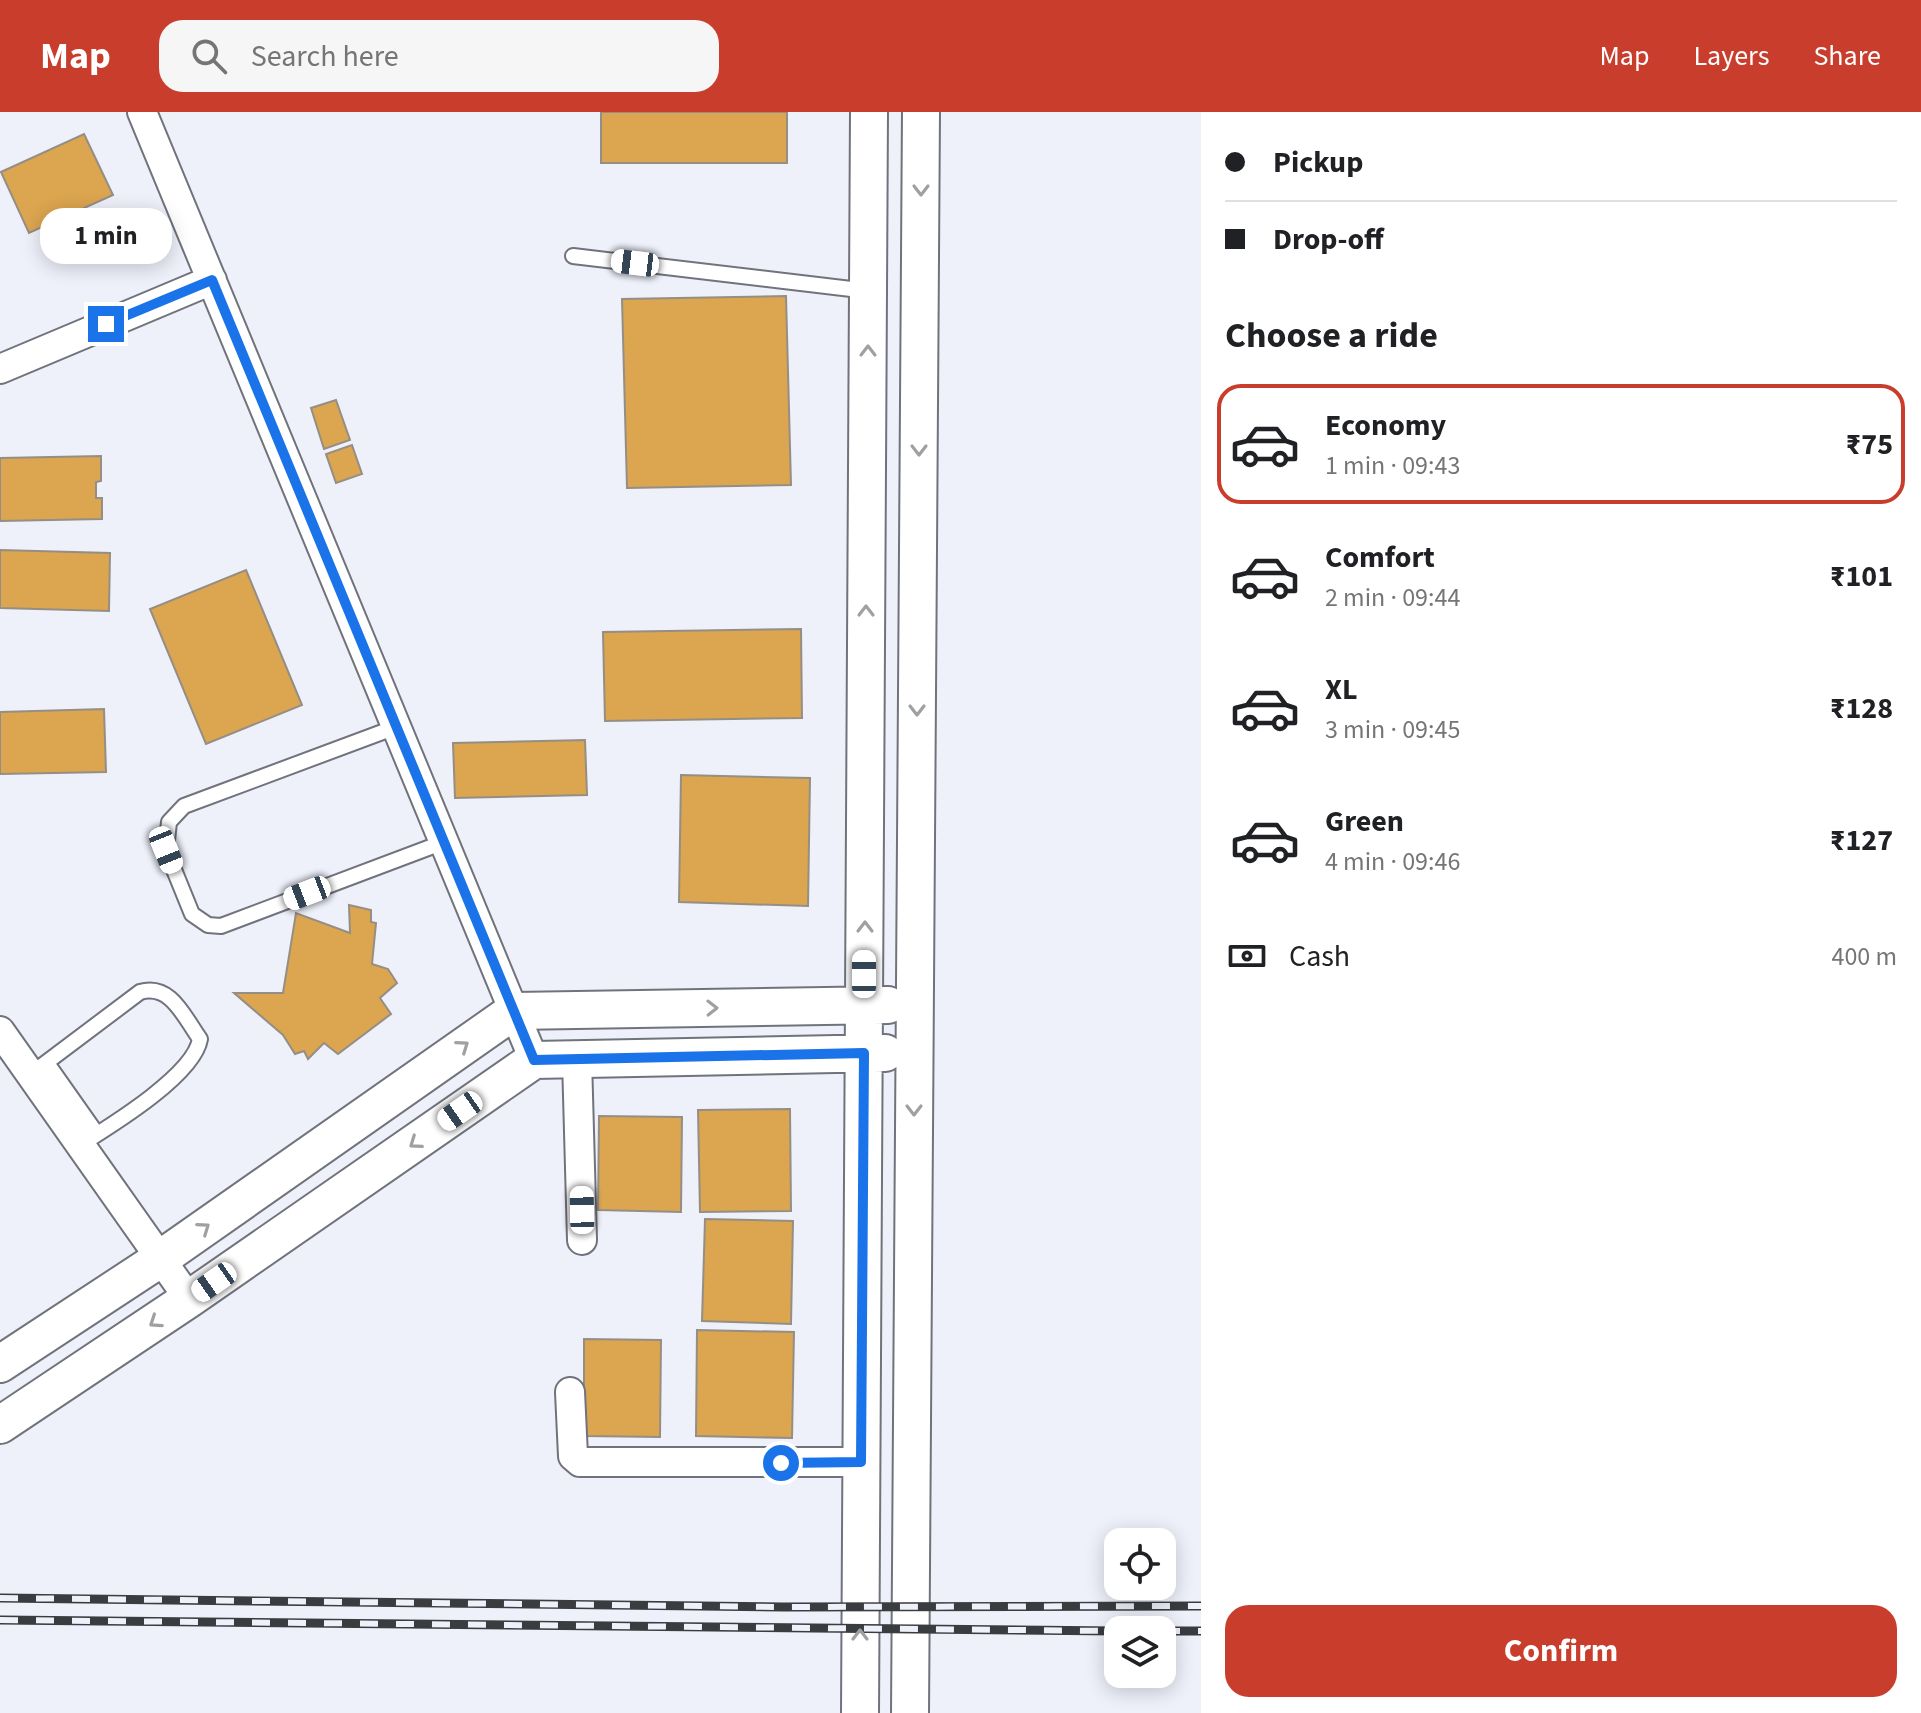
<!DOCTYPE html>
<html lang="en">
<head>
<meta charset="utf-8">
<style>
  :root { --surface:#fff; --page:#f6f6f6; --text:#202124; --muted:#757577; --line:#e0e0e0; --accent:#c93d2d }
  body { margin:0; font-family:"Source Sans 3",sans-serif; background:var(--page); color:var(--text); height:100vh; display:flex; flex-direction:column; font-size:30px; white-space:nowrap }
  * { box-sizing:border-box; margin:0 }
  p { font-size:26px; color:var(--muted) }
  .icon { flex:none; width:44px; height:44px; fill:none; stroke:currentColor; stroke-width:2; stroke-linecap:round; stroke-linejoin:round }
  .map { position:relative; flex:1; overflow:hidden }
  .side { display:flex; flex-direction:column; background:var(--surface); width:720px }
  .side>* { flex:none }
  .hud { display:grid; align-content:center; height:176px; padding:0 24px; background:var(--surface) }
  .fabs { position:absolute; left:1104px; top:1416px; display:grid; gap:16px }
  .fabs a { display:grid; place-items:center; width:72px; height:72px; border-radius:16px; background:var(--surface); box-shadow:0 4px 20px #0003; font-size:40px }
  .end { position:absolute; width:36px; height:36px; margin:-18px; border:10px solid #1a73e8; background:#fff; box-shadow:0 0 0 4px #fff }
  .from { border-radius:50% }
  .bubble { position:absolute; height:56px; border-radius:24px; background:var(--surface); box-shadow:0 4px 20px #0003; font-size:26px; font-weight:700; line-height:56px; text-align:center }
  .car { position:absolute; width:24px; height:48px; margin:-24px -12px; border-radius:10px; box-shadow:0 0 6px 2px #0007; background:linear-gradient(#fff 24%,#345 0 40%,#fff 0 76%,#345 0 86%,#fff 0) }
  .hud b { display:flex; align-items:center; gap:28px; height:76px; font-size:30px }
  .hud b+b { border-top:2px solid var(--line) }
  .hud i { width:20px; height:20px; background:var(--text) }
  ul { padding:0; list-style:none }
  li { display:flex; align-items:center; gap:24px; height:120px; margin:0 16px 12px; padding:0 8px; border:4px solid transparent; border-radius:24px }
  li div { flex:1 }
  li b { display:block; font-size:30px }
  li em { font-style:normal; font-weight:700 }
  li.selected { border-color:var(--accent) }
  li>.icon { width:72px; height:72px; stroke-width:1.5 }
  h2 { padding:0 24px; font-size:36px; line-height:96px }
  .pay { display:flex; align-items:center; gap:20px; height:88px; padding:0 24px; font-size:30px }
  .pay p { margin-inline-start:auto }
  .action { display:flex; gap:16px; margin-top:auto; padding:16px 24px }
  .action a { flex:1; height:92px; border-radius:24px; background:var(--accent); color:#fff; font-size:32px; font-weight:700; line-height:92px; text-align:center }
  header { display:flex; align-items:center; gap:48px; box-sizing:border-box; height:112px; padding:0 40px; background:var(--accent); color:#fff }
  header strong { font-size:38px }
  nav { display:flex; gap:44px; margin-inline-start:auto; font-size:28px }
  .search { width:560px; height:72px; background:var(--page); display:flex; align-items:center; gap:20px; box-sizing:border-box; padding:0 28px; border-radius:24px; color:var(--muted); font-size:30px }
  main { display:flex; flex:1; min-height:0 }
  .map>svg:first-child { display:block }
  .building { fill:#dca54f; stroke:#948e85; stroke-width:2 }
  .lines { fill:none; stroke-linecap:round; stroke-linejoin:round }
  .service-casing { stroke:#71737c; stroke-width:18 }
  .minor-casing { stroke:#71737c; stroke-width:32 }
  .tertiary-casing { stroke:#71737c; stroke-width:40 }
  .service { stroke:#fff; stroke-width:14 }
  .minor { stroke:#fff; stroke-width:28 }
  .tertiary { stroke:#fff; stroke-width:36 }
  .rail-casing { stroke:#3a3c40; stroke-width:9 }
  .rail { stroke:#eef0fa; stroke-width:6; stroke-dasharray:18; stroke-linecap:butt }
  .oneway { stroke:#9fa0a1 }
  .route { stroke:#1a73e8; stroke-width:10 }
</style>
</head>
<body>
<header>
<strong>Map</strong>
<div class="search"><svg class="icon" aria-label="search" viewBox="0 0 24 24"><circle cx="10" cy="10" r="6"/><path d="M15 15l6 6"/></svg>Search here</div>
<nav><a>Map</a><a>Layers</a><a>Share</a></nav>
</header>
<main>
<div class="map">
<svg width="1201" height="1601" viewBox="0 0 1201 1601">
  <rect width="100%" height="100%" fill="#eef0fa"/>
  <!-- building -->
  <path class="building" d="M601,0H787V51H601Z
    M84,22L113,83L29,121L1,60Z
    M786,184L791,373L627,376L622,187Z
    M336,288L350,328L324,337L311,296Z
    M352,333L362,362L336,371L326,342Z
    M101,344V369L96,370V386H102V407L0,409V346Z
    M0,438L110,441L109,499L0,496Z
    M246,458L302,593L206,632L150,497Z
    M801,517L802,606L605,609L603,520Z
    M104,597L106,660L0,662V600Z
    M585,628L587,683L455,686L453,631Z
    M681,663L810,666L808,794L679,790Z
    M349,793L371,798V810L376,811L372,852L388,857L397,871L380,886L391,902L338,942L324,931L308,947L304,939L295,942L283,923L234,881H283L296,801L350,821Z
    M790,997L791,1099L700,1100L698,998Z
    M599,1004L682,1005L681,1100L598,1098Z
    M705,1107L793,1109L791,1212L702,1209Z
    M697,1218L794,1220L792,1326L696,1324Z
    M584,1227L661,1228L660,1325L584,1324Z"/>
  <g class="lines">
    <defs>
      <path id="service" d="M573,144L868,179
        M396,615L184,694L169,710L166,738L192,802L208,813L221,814L444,730
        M47,951L97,1022
        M31,962L140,880C171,871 184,905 200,927C194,963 112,1013 80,1033"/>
      <path id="minor" d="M142,0L534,948
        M0,257L212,168
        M0,919L189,1187
        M577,947L582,1128
        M570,1280L573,1344L580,1350H861"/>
      <path id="tertiary" d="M0,1252L160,1147L514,899L888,893
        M0,1313L189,1187L534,948L885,941
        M860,1601L869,0
        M910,1601L921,0"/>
    </defs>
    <!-- service casing -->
    <use href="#service" class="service-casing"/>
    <!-- minor casing -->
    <use href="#minor" class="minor-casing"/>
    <!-- tertiary casing -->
    <use href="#tertiary" class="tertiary-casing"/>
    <!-- service -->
    <use href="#service" class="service"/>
    <!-- minor -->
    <use href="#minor" class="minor"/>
    <!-- tertiary -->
    <use href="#tertiary" class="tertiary"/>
    <defs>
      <path id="rail" d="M0,1486L783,1495L1201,1494
        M0,1508L1118,1519
        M1162,1519H1201"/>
    </defs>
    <!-- rail casing -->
    <use href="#rail" class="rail-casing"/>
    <!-- rail -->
    <use href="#rail" class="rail"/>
  </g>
  <!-- one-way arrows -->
  <defs><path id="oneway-chevron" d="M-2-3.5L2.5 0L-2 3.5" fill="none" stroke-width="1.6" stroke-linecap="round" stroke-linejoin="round" transform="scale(2)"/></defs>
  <g class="oneway">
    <use href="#oneway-chevron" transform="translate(921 78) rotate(90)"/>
    <use href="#oneway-chevron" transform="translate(868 239) rotate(-90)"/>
    <use href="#oneway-chevron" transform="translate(919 338) rotate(90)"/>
    <use href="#oneway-chevron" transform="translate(866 499) rotate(-90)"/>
    <use href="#oneway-chevron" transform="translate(917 598) rotate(90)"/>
    <use href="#oneway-chevron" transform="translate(865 815) rotate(-90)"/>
    <use href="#oneway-chevron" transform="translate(712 896) rotate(-1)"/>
    <use href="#oneway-chevron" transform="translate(463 934) rotate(-35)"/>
    <use href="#oneway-chevron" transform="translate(914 998) rotate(90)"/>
    <use href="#oneway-chevron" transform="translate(415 1031) rotate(145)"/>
    <use href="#oneway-chevron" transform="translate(204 1116) rotate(-35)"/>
    <use href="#oneway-chevron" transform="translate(155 1210) rotate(146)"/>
    <use href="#oneway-chevron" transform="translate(860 1523) rotate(-90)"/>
  </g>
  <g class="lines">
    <!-- route -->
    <path class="route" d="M106,212L212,168L534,948L864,941L861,1350L781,1351"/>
  </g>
</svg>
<div class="fabs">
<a><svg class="icon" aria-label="locate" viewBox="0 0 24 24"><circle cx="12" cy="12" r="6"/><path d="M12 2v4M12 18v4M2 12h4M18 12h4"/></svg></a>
<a><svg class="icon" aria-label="layers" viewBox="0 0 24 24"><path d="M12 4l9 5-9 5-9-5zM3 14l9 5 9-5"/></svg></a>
</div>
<i class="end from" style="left:781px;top:1351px"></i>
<i class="end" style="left:106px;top:212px"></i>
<div class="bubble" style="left:40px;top:96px;width:132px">1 min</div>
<i class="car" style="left:635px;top:151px;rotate:277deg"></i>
<i class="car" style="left:166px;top:738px;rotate:158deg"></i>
<i class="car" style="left:307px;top:781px;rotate:249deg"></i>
<i class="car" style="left:864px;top:862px;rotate:0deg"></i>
<i class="car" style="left:460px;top:999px;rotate:235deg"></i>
<i class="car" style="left:582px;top:1098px;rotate:359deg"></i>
<i class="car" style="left:214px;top:1170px;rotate:235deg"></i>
</div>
<section class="side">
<div class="hud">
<b><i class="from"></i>Pickup</b>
<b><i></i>Drop-off</b>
</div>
<h2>Choose a ride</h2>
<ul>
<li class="selected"><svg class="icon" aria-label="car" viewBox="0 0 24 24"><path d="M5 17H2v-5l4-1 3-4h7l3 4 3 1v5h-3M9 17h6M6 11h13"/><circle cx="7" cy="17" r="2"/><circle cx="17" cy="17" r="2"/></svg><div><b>Economy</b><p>1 min · 09:43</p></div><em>₹75</em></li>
<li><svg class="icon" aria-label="car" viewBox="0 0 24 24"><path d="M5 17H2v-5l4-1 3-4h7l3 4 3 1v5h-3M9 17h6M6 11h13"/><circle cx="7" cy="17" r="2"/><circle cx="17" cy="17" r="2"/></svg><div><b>Comfort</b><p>2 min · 09:44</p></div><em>₹101</em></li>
<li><svg class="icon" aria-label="car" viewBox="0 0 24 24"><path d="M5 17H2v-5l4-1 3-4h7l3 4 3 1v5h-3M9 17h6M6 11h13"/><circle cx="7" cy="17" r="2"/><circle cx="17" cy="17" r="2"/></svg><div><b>XL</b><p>3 min · 09:45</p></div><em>₹128</em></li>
<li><svg class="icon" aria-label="car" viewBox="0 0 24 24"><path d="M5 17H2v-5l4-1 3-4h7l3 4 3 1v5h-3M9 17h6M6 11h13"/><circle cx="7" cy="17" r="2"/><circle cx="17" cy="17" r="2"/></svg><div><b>Green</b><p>4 min · 09:46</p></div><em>₹127</em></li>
</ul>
<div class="pay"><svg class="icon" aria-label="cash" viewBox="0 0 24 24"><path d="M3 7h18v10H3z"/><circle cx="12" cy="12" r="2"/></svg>Cash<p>400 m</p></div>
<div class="action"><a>Confirm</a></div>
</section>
</main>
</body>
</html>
